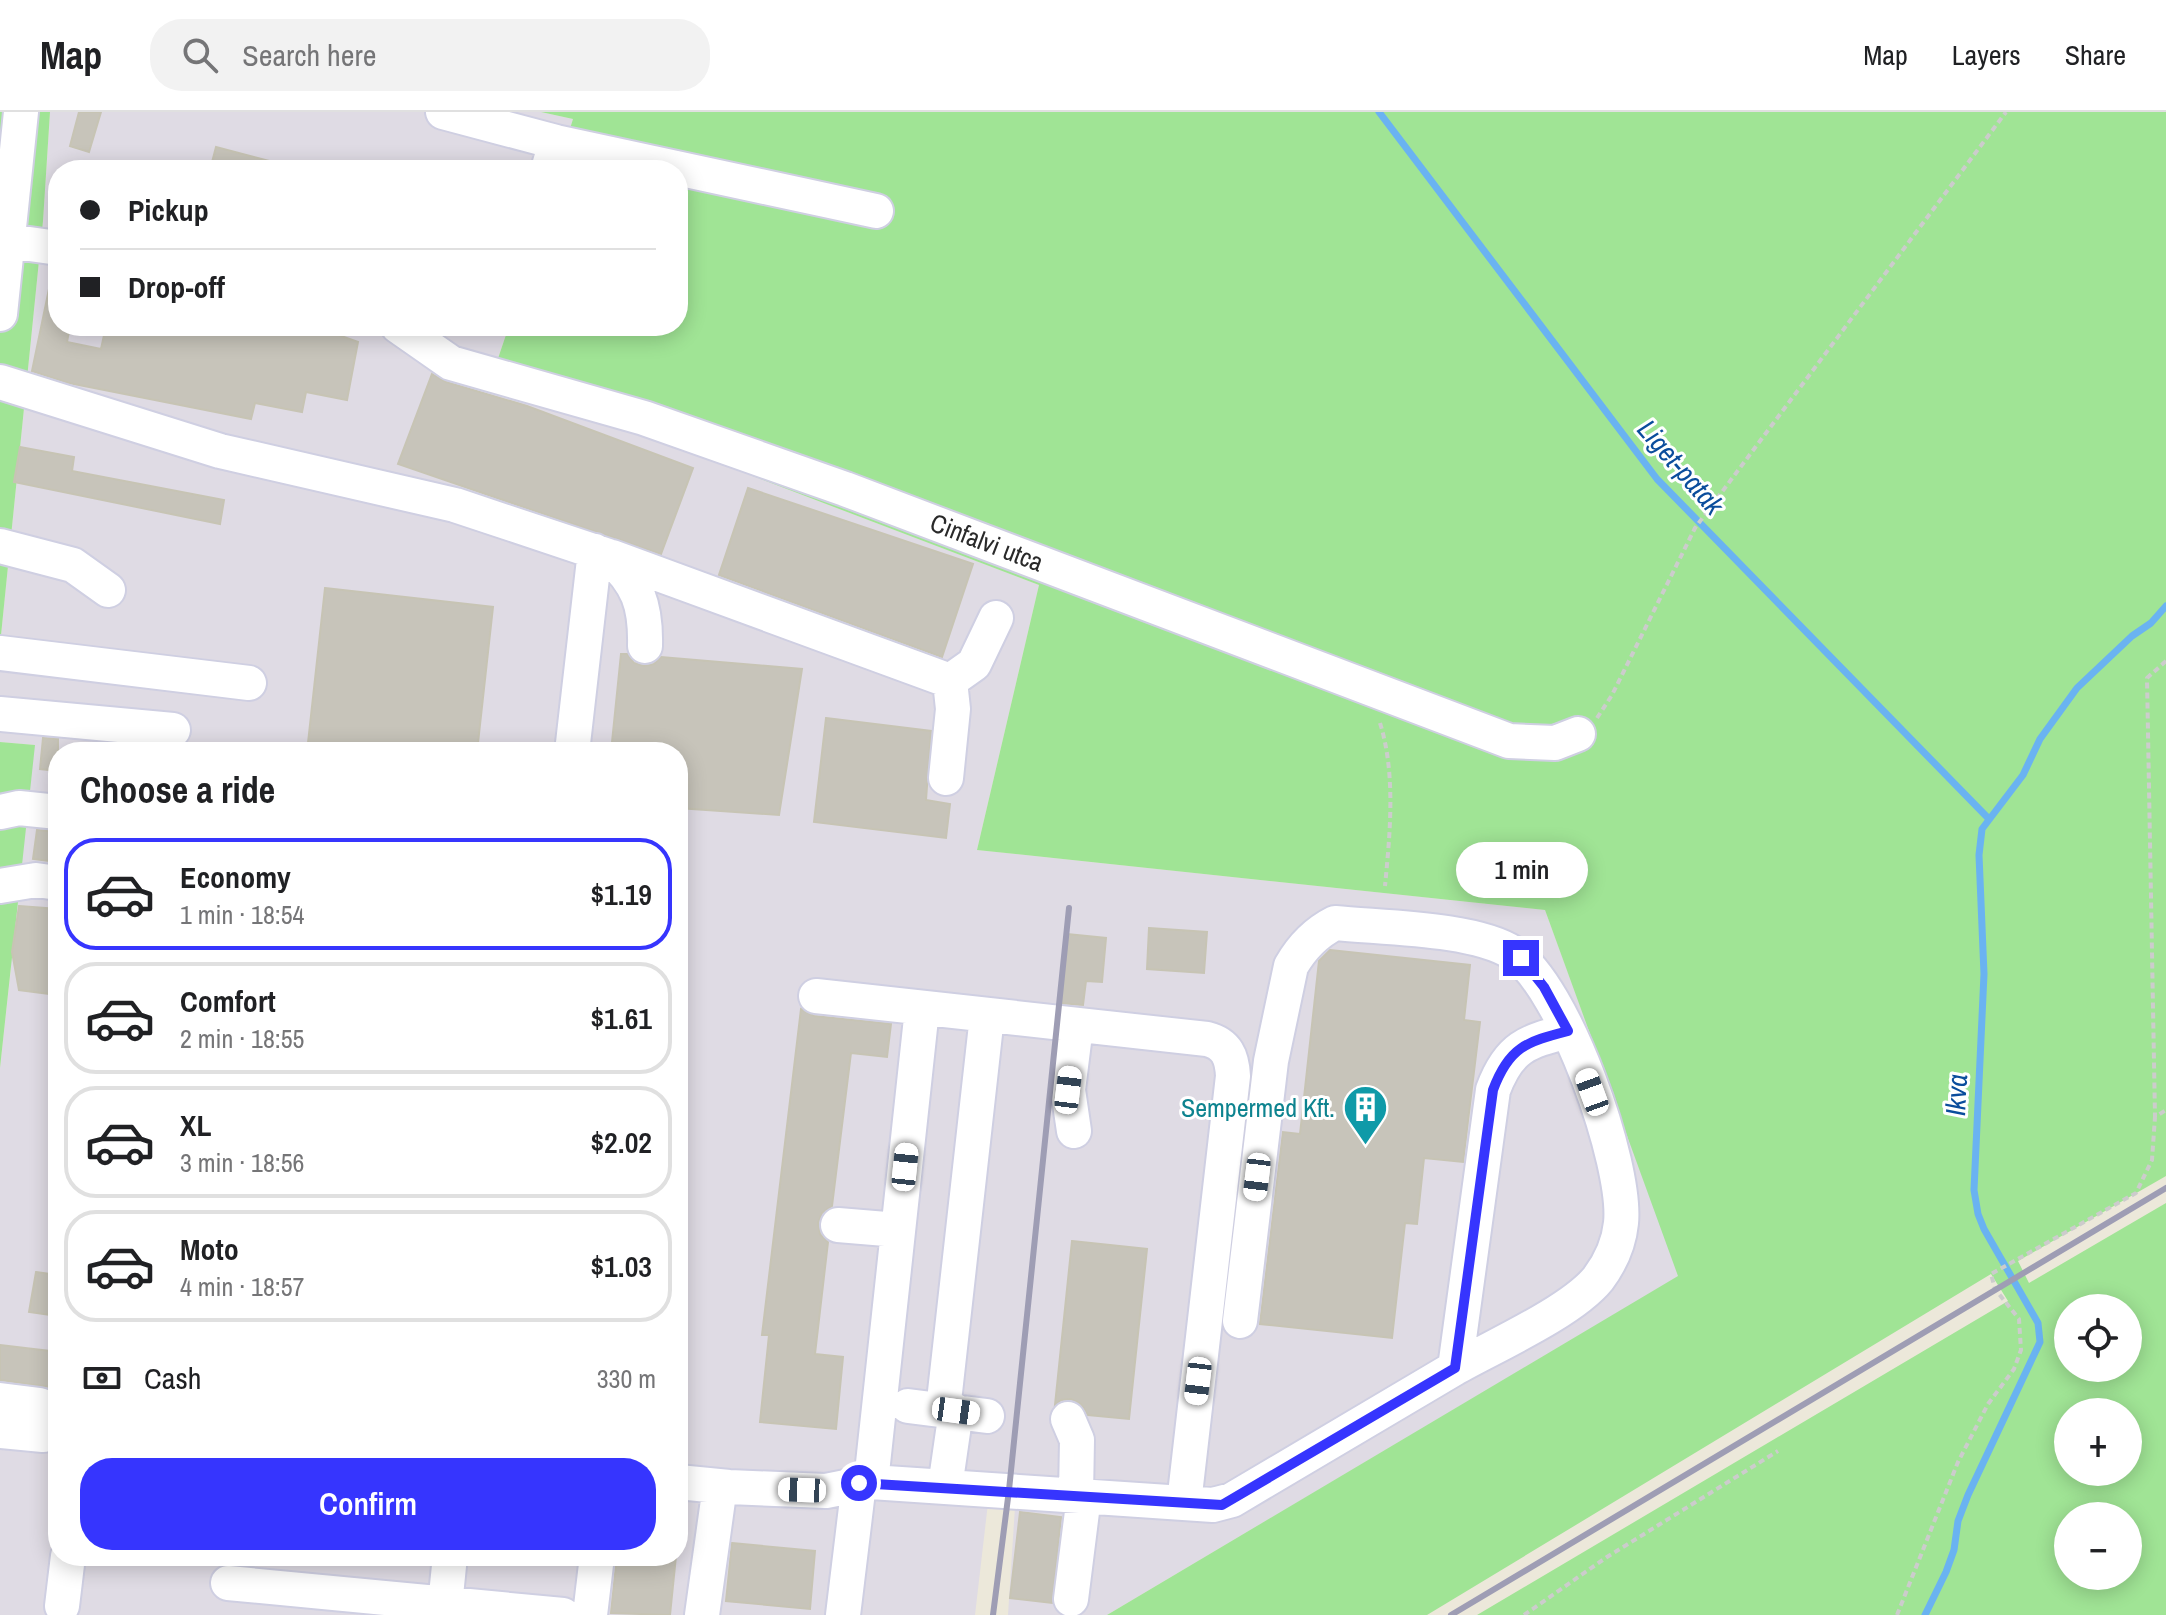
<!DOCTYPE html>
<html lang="en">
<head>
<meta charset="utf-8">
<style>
  :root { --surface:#fff; --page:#f2f2f2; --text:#202124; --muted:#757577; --line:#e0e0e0; --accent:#3635fe }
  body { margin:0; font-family:"Archivo Narrow",sans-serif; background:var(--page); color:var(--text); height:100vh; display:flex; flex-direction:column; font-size:30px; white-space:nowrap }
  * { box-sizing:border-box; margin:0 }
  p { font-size:26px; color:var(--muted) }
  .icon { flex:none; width:44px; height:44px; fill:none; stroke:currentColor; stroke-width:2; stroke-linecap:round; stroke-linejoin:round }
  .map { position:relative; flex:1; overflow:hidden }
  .side { position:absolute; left:48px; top:630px; width:640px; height:824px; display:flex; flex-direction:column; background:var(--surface); border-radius:32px; box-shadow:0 4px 20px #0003 }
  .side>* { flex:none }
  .top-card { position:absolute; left:48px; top:48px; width:640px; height:176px; border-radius:32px; box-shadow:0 4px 20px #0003; display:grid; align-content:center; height:176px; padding:0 32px; background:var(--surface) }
  .controls { position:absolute; left:2054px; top:1182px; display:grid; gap:16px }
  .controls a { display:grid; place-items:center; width:88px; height:88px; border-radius:50%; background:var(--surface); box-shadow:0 4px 20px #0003; font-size:40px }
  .end { position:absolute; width:36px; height:36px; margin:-18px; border:10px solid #3635fe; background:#fff; box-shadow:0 0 0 4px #fff }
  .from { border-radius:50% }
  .bubble { position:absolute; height:56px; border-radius:28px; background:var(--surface); box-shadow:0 4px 20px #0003; font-size:26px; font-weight:600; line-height:56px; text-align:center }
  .car { position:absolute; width:24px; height:48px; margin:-24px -12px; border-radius:10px; box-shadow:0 0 6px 2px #0007; background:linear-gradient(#fff 24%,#345 0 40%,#fff 0 76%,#345 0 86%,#fff 0) }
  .top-card b { display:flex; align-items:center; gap:28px; height:76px; font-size:30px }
  .top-card b+b { border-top:2px solid var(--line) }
  .top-card i { width:20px; height:20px; background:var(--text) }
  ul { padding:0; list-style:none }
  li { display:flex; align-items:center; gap:24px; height:112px; margin:0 16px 12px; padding:0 16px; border:4px solid var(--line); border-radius:32px }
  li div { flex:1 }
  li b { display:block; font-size:30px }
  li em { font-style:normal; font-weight:600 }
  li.selected { border-color:var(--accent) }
  li>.icon { width:72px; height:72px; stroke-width:1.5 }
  h2 { padding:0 32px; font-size:36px; line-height:96px }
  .pay { display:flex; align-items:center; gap:20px; height:88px; padding:0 32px; font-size:30px }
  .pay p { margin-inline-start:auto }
  .action { display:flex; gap:16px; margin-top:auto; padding:16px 32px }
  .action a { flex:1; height:92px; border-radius:32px; background:var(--accent); color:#fff; font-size:32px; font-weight:600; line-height:92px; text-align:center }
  header { display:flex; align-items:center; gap:48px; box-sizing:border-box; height:112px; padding:0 40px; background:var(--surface); border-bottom:2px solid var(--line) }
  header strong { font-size:38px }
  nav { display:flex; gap:44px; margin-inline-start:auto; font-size:28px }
  .search { width:560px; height:72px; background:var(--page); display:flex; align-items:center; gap:20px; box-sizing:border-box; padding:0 28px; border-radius:32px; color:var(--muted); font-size:30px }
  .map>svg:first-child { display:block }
  .industrial { fill:#dfdbe4; fill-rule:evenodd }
  .green { fill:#a0e495; fill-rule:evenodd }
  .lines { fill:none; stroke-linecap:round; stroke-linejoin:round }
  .stream { stroke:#6ab3f1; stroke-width:7 }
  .building { fill:#c7c4ba; stroke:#c7c4b4; stroke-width:2 }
  .minor-casing { stroke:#cfcfe2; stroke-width:38 }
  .path { stroke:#ccc; stroke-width:4; stroke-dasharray:6 4; stroke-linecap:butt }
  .minor { stroke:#fff; stroke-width:34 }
  .rail { stroke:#9e9db4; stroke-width:6 }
  .route { stroke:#3635fe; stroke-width:10 }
  .labels { text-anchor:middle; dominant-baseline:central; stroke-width:6; stroke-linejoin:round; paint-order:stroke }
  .street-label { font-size:26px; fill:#292929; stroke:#fff }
  .culture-label { font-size:26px; fill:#0d838f; stroke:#fff; text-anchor:end }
  .water-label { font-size:28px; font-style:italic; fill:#0a4d9c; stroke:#fff }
</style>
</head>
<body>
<header>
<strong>Map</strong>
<div class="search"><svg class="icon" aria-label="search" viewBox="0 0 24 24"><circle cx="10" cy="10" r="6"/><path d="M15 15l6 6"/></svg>Search here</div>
<nav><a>Map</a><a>Layers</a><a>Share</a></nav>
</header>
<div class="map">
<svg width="2166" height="1503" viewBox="0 0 2166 1503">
  <rect width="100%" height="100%" fill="#ece8da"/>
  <!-- industrial -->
  <path class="industrial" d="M50,0H541L573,7L557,58H58V214H509L490,270L629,317L1039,473L977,738L1545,798L1679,1164L1107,1503H1008L1015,1395L988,1391L975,1503H0V956L11,856L8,846L34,633L0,630V533L43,109ZM58,640H678V1444H58Z"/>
  <!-- green -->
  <path class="green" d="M0,0H50L43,109L0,533Z
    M541,0H2166V1064L2018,1149L2029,1171L2166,1091V1503H1477L2008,1189L1991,1162L1427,1503H1107L1678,1164L1545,798L977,738L1039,473L629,317L490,270L509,214H678V58H557L573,7ZM2068,1196H2128V1256H2068ZM2068,1300H2128V1360H2068ZM2068,1404H2128V1464H2068Z
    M0,630L35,633L0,956Z"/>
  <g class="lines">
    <!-- stream -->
    <path class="stream" d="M1379,0L1657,367L1988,706
      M1925,1503L1946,1460L1954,1438L1958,1409L1968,1383L2040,1230L2038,1211L1984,1117L1978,1102L1974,1078L1984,862L1979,743L1982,717L2023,663L2040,627L2077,576L2132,524L2151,511L2166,494"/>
  </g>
  <!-- building -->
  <path class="building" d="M79,0H101L89,40L70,34Z
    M216,35L281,52L280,58H210Z
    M50,172H58V214H70L67,230L101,237L106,214H313L358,230L347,288L306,280L302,300L255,291L251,307L69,271L32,259Z
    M432,262L446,270L527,294L693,356L661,442L398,352Z
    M20,335L74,345L72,359L224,388L220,412L14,370Z
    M748,376L973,452L942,545L719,463Z
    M325,476L493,495L477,640H307Z
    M621,542H627L634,551L644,554L654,552L661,545L802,557L779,703L678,696V640H611Z
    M826,606L931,619L926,688L950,692L946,726L814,710Z
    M43,626L58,627V659L40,657Z
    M37,718L58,720V750L33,747Z
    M19,794L58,797V883L19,878L12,840Z
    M1149,816L1207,820L1204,861L1147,857Z
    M1067,822L1106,826L1102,870L1086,869L1083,893L1061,891Z
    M1330,838L1470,853L1464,908L1480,910L1463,1050L1424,1046L1417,1112L1405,1111L1392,1226L1260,1212L1283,1020L1300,1022L1319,849Z
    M801,897L814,904L891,912L887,945L851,941L832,1094L822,1101L818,1111L820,1122L828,1130L815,1242L843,1245L836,1317L760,1310L769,1223H762Z
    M1072,1129L1147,1137L1129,1307L1088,1303L1081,1292L1071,1287L1061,1288L1055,1293Z
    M36,1160L58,1163V1204L29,1200Z
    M0,1233L58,1240V1276L0,1268Z
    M1020,1400L1061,1405L1052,1491L1010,1486Z
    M732,1431L815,1439L810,1497L726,1489Z
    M617,1444H676L670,1503L611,1501Z"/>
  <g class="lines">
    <defs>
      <path id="minor" d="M443,0L556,30L548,58
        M556,30L876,99
        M8,129L58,136
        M0,202L21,0
        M398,214L451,251L644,306L845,377L1509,629L1555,631L1578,622
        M0,270L220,339L455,393L608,444C638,471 646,493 645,534
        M0,434L73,453L108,478
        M612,445L950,569L974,552L996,506
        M0,541L249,571
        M0,602L173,618
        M572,640L595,439
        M946,666L953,597L950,569
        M0,700L19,696L58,700
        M0,774L36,768L58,771
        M816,884L1207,927C1227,932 1232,945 1233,964L1184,1391
        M1074,1019L1068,978L1076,914
        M838,1113L898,1118
        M1240,1209L1271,949L1291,854C1302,835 1315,821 1335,811C1384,816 1474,816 1513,841C1564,874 1627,1052 1621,1111C1619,1131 1610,1151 1598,1167C1571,1200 1494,1234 1455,1256
        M0,1288L40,1293L58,1305
        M908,1294L987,1304
        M943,1298L987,904
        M1068,1307L1077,1328L1076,1383
        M0,1319L43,1323L58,1316
        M678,1370L729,1375L826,1379L871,1370L1213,1393L1232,1388L1455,1256L1493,978C1509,935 1526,930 1568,919
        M871,1370L922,897
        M945,1375L956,1299
        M228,1471L563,1503
        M1071,1487L1084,1384
        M62,1494L68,1444
        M444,1503L450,1444
        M590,1503L597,1444
        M702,1503L720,1374
        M843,1503L859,1371"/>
    </defs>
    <!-- minor casing -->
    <use href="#minor" class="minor-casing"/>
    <!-- path -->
    <path class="path" d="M2166,549L2147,566L2155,1005L2166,998
      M1597,606L1612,583L1695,416L2006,0
      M1380,611C1396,662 1390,722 1385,774
      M1524,1503L1607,1445L1778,1339
      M1897,1503L1958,1350L1988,1292L2014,1257L2021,1238L2019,1207L1995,1177L1991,1162L2136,1081L2152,1048L2155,1005"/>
    <!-- minor -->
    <use href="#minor" class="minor"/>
    <!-- rail -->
    <path class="rail" d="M993,1503L1009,1378L1069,796
      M1451,1503L2166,1076"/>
  </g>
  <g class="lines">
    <!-- route -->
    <path class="route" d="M859,1371L1222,1393L1455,1256L1493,978C1509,935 1526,930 1568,919L1544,875L1521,846"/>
  </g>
  <!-- icons -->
  <defs>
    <symbol id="building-pin" viewBox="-11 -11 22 30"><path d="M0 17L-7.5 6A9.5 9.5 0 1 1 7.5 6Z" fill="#0f9aa8" stroke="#fff"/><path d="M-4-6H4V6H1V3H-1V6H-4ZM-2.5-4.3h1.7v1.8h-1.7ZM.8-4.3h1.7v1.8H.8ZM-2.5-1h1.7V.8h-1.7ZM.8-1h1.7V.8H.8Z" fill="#fff"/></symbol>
  </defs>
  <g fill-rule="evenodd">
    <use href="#building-pin" x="1340" y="970" width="51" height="69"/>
  </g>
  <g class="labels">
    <!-- street labels -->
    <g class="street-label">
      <text transform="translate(987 430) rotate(21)">Cinfalvi utca</text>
    </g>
    <!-- culture labels -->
    <g class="culture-label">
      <text x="1335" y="995">Sempermed Kft.</text>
    </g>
    <!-- water labels -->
    <g class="water-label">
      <text transform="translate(1681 355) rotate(49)">Liget-patak</text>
      <text transform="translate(1956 983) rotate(-87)">Ikva</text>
    </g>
  </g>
</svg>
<div class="controls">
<a><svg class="icon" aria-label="locate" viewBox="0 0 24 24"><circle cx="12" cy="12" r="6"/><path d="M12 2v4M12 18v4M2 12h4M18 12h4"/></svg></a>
<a>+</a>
<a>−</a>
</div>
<i class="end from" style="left:859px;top:1371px"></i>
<i class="end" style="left:1521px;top:846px"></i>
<div class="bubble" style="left:1456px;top:730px;width:132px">1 min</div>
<i class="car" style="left:1068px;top:978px;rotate:7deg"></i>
<i class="car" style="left:1592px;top:980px;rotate:340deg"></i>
<i class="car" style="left:905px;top:1055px;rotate:6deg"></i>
<i class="car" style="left:1257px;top:1065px;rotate:187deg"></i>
<i class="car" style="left:1198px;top:1269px;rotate:187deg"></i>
<i class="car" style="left:956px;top:1299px;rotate:98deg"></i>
<i class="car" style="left:802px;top:1378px;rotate:272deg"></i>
<div class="top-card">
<b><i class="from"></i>Pickup</b>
<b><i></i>Drop-off</b>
</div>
<section class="side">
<h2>Choose a ride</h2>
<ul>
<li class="selected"><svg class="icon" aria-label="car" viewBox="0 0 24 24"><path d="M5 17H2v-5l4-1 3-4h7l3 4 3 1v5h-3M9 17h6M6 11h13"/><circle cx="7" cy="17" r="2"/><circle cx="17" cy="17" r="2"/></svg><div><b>Economy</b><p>1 min · 18:54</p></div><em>$1.19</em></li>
<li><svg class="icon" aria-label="car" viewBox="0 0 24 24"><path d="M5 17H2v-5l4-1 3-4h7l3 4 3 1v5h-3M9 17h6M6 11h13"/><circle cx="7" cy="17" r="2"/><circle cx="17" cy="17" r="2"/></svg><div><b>Comfort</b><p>2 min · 18:55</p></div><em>$1.61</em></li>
<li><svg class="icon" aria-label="car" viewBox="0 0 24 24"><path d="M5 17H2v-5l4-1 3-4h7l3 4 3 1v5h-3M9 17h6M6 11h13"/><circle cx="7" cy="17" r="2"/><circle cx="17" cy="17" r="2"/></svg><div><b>XL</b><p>3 min · 18:56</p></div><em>$2.02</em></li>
<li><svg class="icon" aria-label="car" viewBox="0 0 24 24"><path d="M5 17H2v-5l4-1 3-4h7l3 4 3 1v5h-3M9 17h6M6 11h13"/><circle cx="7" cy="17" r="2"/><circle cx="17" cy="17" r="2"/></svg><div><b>Moto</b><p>4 min · 18:57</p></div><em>$1.03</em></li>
</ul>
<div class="pay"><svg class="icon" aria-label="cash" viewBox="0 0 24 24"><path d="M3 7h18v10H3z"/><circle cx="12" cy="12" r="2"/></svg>Cash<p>330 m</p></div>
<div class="action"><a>Confirm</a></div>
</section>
</div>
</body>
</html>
